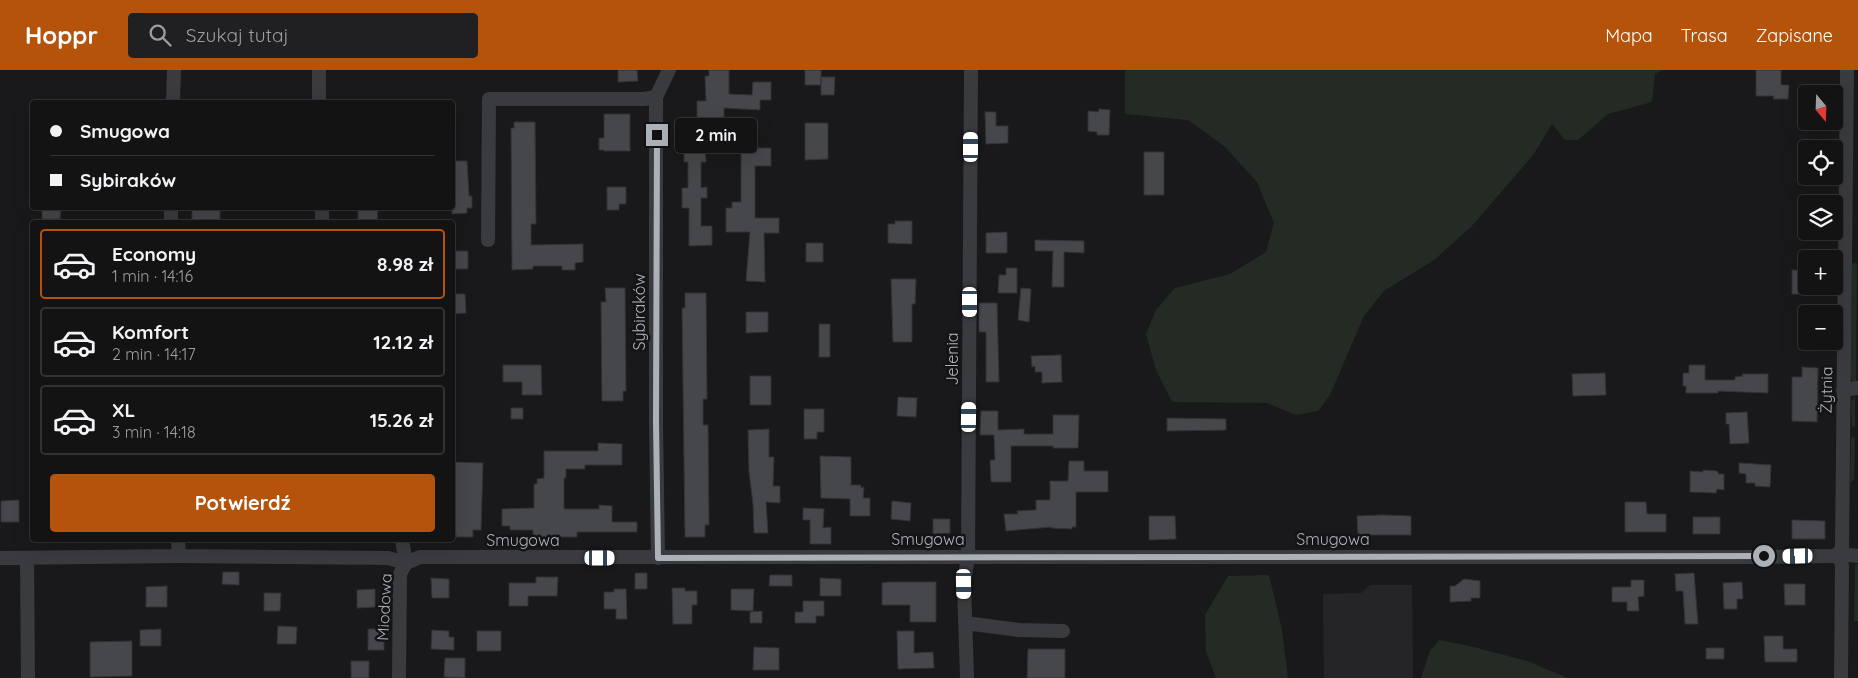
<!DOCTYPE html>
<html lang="pl">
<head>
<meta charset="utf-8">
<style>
  :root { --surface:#131314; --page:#202022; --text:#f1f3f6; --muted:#9d9ea0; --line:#323234; --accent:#b45309 }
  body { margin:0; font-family:Quicksand,sans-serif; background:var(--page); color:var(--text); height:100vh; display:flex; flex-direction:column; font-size:19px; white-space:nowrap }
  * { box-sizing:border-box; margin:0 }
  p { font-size:16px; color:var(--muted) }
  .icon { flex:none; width:28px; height:28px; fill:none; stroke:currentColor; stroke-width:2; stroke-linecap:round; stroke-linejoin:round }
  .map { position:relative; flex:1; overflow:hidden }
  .drawer { position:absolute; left:30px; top:150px; width:425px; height:322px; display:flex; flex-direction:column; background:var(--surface); border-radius:5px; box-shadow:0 5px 20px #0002,0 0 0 1px var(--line) }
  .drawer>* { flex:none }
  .hud { position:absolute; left:30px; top:30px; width:425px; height:110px; border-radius:5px; box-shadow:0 5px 20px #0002,0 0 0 1px var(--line); display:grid; align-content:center; height:110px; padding:0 20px; background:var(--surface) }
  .needle { width:32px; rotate:161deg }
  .controls { position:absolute; left:1798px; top:15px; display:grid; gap:10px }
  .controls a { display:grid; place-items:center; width:45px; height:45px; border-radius:5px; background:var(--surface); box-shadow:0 5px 20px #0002,0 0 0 1px var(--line); font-size:25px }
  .end { position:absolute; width:22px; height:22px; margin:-11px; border:6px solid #acb1b9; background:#111; box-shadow:0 0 0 2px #111 }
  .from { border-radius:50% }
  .bubble { position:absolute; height:35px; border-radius:5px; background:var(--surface); box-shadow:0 5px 20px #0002,0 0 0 1px var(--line); font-size:16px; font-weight:700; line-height:35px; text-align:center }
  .car { position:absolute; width:15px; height:30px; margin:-15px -8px; border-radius:6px; box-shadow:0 0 4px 1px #0007; background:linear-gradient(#fff 24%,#345 0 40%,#fff 0 76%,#345 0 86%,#fff 0) }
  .hud b { display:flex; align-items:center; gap:18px; height:48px; font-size:19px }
  .hud b+b { border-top:1px solid var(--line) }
  .hud i { width:12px; height:12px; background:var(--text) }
  ul { padding:9px 0 0; list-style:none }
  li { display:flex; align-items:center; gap:15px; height:70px; margin:0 10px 8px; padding:0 10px; border:2px solid var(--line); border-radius:5px }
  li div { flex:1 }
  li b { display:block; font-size:19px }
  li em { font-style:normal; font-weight:700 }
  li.selected { border-color:var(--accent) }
  li>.icon { width:45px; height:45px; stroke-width:1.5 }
  .primary-button { display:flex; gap:10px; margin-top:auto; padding:10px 20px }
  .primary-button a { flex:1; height:58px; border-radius:5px; background:var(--accent); color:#fff; font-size:20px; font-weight:700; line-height:58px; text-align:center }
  header { display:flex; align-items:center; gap:30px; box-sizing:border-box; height:70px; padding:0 25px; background:var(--accent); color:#fff }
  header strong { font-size:24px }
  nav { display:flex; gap:28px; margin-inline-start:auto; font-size:18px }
  .search { width:350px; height:45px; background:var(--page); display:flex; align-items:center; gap:12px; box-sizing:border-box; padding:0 18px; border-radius:5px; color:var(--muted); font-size:19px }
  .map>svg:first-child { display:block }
  .built { fill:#252528 }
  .green { fill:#232b24 }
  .building { fill:#46474b; stroke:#333337 }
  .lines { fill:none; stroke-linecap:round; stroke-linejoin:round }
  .minor { stroke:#3a3b3f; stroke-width:14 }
  .route { stroke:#acb1b9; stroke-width:6 }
  .labels { text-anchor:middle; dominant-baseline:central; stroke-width:5; stroke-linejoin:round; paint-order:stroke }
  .street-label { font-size:16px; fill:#acb1b9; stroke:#141416 }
</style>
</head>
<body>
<header>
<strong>Hoppr</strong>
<div class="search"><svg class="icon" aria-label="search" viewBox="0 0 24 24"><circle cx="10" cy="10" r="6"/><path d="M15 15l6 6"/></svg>Szukaj tutaj</div>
<nav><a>Mapa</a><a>Trasa</a><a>Zapisane</a></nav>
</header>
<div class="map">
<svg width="1858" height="608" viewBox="0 0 1858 608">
  <rect width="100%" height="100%" fill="#19191b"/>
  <!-- built -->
  <path class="built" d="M1370,515H1412L1413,608H1324L1323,524L1361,523Z"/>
  <!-- green -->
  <path class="green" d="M1125,0H1662L1655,4L1652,32L1608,44L1578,70H1565L1552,54L1533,85L1471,157L1434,190L1384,221L1364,246L1330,325L1318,341L1296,345L1267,333L1172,332L1156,300L1146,264L1156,240L1175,218L1230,204L1266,182L1274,153L1257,112L1224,76L1188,50L1125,44Z
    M1854,193H1857L1856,314L1853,313L1851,306L1852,195Z
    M1855,326V356L1852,357L1851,332Z
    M1853,367L1855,368L1854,409L1851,412L1850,411L1851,369Z
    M1855,494H1858V551H1854Z
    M1269,505L1282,560L1288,608H1216L1206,581L1205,545L1228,506Z
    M1439,570L1470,576L1527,591L1568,608H1421L1430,581Z"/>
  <!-- building -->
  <path class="building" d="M618,0H637L638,11L618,12Z
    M709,0H729V24L752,25L753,12H771V30H760V40L724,38V51L697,52V31H706L705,6H709Z
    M805,0H821V15H805Z
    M1756,0H1781V15H1789L1788,29H1773L1774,26H1756Z
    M821,7H835L834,25H821Z
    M1099,39L1110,40L1109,65H1097V62L1088,61V41L1098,42Z
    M985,42H996V56H1008V73L986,74Z
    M604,44H630V81H604V80H599V68H604Z
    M514,52H535L536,154H531V175L583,174V192L575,193V200H562V196H533V199L512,200L511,58H514Z
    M805,53H828V89L805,90Z
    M684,76H705L706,92H701V118L707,117V128H701V156H712V175L689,176V138H682V118H688V92H684Z
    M752,78H771V96H755V148H779V163H764L765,212L746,211L750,162H726V138H732V132H741V81H752Z
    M1144,82H1164V125H1144Z
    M452,91H467L469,126H472V138H467V143L452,144Z
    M607,117H626V134H619V140H607Z
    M42,138H61L60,149H42Z
    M192,138H220V152H192Z
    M358,138H378L377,152H358Z
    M895,151H912V174L888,173V154H895Z
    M1007,162V183H986V163Z
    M1035,170L1084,171V183L1064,182V217H1052L1053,181H1035Z
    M806,173H823V192H806Z
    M452,181H468V199H452Z
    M1006,198H1017V223H998L999,205H1006Z
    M1792,200L1806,201V224H1792Z
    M891,209H916L915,234H912V272H893Z
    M605,218H625L626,321H623V331H602L601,232H606Z
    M1021,218L1031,219L1029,252L1018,250Z
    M685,223H706L707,329H703V355H708L709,455H705V467H685L682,238H685Z
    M452,224H465L466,243L452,244Z
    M979,233H997L999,312H986V262H979Z
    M746,242H768V262L746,263Z
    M819,254H830V287H819Z
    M1061,285L1062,312L1042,313V302H1035V296L1032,297L1031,286Z
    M503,295H541L542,325H522V312H503Z
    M1689,295H1705V310H1735V307L1743,306L1742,304H1768V323L1718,321V323H1686V316H1683V303H1689Z
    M1802,297L1818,298L1817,352L1792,351V307H1802Z
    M1605,303L1606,325L1573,326L1572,304Z
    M750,306H771V335H750Z
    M898,327L917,328L916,347L897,346Z
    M511,338H523V349H511Z
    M804,339H824V362H817V369H804Z
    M981,341H998V360L1024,359V364H1053V345H1079L1078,378H1053V376H1011V412H991L990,390H995L994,365H980Z
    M1747,342L1749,373L1730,374L1729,354H1726V343Z
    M1167,348L1226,349V360L1167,361Z
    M769,359V387H774L773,416H780V433L766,432L768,463H754L753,434L749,402L748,360Z
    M598,373L622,374V395H585V399H566V408H564V439H599V435L612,436V452H637V462H577V467H549V473H533V460H510V456H502V439L534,438V414H537V409L544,408V381H598Z
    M820,386L851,387V415H861V418L864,417L863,428H870V446H850V429L821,428Z
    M1069,391H1084V401H1108V422H1076V457H1072V459L1051,458V457L1006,461L1004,444H1018L1017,441L1036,440V430H1050V411H1068Z
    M452,392L483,393L481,460H473V467H456V463H452Z
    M1739,393L1771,395L1770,417L1755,416V413H1746V404L1739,403Z
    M1703,400L1717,401L1719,404H1724V420L1717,419L1716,423L1690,422V401L1703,402Z
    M19,430V452H1V431Z
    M892,431L911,433L910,451L891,449Z
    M1625,432H1646L1647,444H1666V462H1625Z
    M803,438L824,439L823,458L831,457V474H810V450H803Z
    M1382,445L1411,446V465H1358L1357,446Z
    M1149,446H1175L1176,469L1149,470Z
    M1693,447H1720V464H1693Z
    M933,449H950V463L933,464Z
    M1792,450L1825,451V469H1792Z
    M223,502H239V515L222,514Z
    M635,503H647V519H635Z
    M1694,503L1698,554H1685L1683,521H1676L1675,504Z
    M770,505H792V516H769Z
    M536,507H558L557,526H528V536H509V513H536Z
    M431,508L449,509V528H432Z
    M820,508L841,509V526H820Z
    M1464,509L1480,511V528H1471V531L1450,532V516H1455Z
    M1631,510H1644V526L1638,527L1639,541H1627V532H1612V517H1631Z
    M889,512H936V552H910V535H882V513Z
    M1742,512L1743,529H1737V539H1724L1723,513Z
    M1784,514H1805V535H1785Z
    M167,516V537H146V517Z
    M672,518H685V521H697V535H692V554H673Z
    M375,519V537L357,538V520Z
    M614,519H626L627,549H616V539H604V522H614Z
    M731,519H754L753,541L731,540Z
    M264,523H281L280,541H264Z
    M803,531H824V546H816V553H795V542H803Z
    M762,541V553H750V542Z
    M278,556L297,557L296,574H277Z
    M161,559V576H140V560Z
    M368,559H384V580H368Z
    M432,560L449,561V567H454V580L431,579Z
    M477,561H501V581H477Z
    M897,561H914V583L933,582L934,598L898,599Z
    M1764,566H1783V579H1797V592H1765Z
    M132,571V606L90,607V572Z
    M754,577L779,578V600H753Z
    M1706,578H1724V589H1706Z
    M1028,579H1065V608H1027Z
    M445,588H465V608L444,607Z
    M351,591H369V608H351Z"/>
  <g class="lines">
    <!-- minor -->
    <path class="minor" d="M319,0V32
      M173,32L174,0
      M322,138V152
      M171,152V138
      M488,170L489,29H644L656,27
      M1843,320L1858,318
      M178,470L179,486
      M402,470L406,493
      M0,488L179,486L388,488L406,493
      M27,488L28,608
      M658,488L656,352V27L669,0
      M965,553L1019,560L1063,561
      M399,608L400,504L406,493L420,487H1758L1833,486L1839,484L1858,486
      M967,608L964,514L968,486L971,0
      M1841,608L1842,496L1839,484L1842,477L1847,0"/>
  </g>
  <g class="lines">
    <!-- route -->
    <path class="route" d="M657,65L656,352L658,488L1764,486"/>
  </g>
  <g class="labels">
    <!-- street labels -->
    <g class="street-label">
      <text transform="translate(639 242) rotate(-90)">Sybiraków</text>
      <text transform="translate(952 289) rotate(-90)">Jelenia</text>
      <text transform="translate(1826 320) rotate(-89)">Żytnia</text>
      <text x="928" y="469">Smugowa</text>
      <text x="1333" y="469">Smugowa</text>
      <text x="523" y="470">Smugowa</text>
      <text transform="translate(384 537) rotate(-87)">Miodowa</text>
    </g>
  </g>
</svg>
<div class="controls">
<a><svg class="needle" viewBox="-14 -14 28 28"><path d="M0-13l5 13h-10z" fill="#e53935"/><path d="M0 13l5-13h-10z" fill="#9d9ea0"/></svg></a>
<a><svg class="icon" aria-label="locate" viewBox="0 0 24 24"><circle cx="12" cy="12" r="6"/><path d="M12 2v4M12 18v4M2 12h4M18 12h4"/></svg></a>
<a><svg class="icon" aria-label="layers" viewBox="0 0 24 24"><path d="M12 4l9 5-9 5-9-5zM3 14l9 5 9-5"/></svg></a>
<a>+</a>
<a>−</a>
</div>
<i class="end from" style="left:1764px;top:486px"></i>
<i class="end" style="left:657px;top:65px"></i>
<div class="bubble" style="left:675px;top:48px;width:82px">2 min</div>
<i class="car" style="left:971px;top:77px;rotate:0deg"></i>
<i class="car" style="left:970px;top:232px;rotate:180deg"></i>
<i class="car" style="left:969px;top:347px;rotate:1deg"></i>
<i class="car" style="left:1798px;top:486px;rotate:269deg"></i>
<i class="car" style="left:600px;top:488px;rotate:90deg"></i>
<i class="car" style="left:964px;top:514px;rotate:179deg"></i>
<div class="hud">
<b><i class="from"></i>Smugowa</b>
<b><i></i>Sybiraków</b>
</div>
<section class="drawer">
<ul>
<li class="selected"><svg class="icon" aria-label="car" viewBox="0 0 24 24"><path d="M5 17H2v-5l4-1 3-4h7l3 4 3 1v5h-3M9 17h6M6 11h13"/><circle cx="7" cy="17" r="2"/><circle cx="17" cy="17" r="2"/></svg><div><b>Economy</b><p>1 min · 14:16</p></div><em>8.98 zł</em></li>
<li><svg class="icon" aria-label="car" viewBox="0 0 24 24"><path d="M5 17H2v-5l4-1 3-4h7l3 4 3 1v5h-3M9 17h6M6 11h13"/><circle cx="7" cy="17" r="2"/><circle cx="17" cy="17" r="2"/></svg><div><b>Komfort</b><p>2 min · 14:17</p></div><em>12.12 zł</em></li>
<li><svg class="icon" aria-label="car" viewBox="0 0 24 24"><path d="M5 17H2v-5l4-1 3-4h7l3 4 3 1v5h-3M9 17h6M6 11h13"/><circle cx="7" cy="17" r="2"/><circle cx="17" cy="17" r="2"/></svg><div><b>XL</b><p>3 min · 14:18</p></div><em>15.26 zł</em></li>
</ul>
<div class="primary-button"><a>Potwierdź</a></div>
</section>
</div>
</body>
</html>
